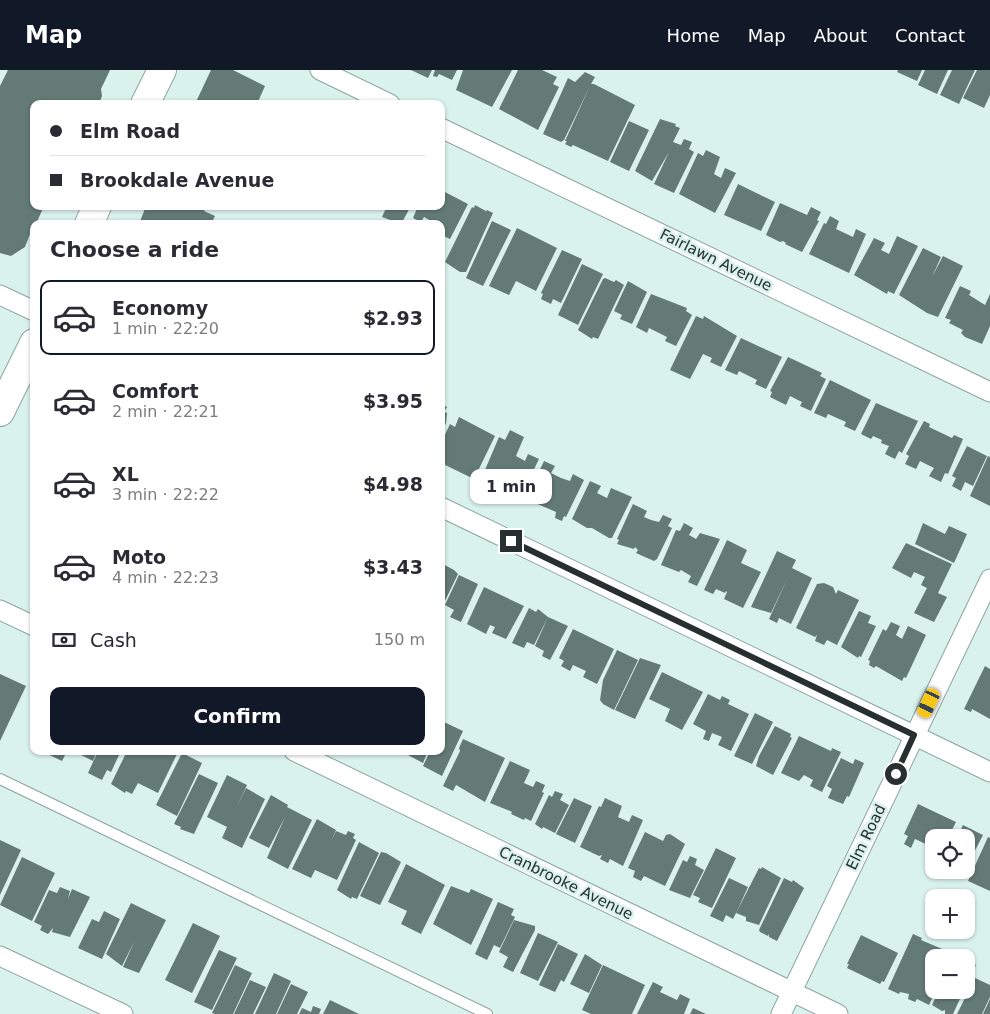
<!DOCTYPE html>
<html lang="en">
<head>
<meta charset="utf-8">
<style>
  :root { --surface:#fff; --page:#f7f7f7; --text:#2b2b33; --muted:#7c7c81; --line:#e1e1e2; --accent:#111827 }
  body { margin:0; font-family:"DejaVu Sans",sans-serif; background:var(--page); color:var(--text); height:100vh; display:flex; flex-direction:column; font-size:19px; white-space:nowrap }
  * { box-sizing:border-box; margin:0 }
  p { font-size:16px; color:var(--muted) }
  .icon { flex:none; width:28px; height:28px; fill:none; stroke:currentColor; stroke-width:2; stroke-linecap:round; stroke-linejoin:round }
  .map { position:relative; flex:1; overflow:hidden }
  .side { position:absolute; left:30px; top:150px; width:415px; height:535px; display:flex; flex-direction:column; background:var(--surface); border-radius:10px; box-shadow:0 1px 4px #0004 }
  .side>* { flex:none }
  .hud { position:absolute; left:30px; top:30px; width:415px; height:110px; border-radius:10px; box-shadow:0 1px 4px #0004; display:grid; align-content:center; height:110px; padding:0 20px; background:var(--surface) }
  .controls { position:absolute; left:925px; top:759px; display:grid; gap:10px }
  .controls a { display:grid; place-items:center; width:50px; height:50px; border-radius:10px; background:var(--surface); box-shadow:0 1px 4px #0004; font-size:25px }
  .end { position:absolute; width:22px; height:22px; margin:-11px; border:6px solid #27302e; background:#fff; box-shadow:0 0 0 2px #fff }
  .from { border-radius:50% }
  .bubble { position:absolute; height:35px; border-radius:10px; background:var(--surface); box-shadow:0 1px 4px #0004; font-size:16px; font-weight:700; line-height:35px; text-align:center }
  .car { position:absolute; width:15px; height:30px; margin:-15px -8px; border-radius:6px; box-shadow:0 0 4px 1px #0007; background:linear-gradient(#f5c518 24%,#345 0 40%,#f5c518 0 76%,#345 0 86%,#f5c518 0) }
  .hud b { display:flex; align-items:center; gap:18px; height:48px; font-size:19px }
  .hud b+b { border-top:1px solid var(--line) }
  .hud i { width:12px; height:12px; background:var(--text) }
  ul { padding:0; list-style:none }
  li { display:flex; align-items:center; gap:15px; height:75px; margin:0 10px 8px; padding:0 10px; border:2px solid transparent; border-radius:10px }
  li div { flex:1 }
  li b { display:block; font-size:19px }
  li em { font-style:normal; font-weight:700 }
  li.active { border-color:var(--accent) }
  li>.icon { width:45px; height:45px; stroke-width:1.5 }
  h2 { padding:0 20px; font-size:22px; line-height:60px }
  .pay { display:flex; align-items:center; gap:12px; height:55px; padding:0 20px; font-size:19px }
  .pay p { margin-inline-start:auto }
  .button { display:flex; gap:10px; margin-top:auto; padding:10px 20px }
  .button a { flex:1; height:58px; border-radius:10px; background:var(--accent); color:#fff; font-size:20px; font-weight:700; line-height:58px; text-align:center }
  header { display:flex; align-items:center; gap:30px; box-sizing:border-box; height:70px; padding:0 25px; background:var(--accent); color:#fff }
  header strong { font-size:24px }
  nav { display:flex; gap:28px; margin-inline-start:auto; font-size:18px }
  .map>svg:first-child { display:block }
  .building { fill:#647a75 }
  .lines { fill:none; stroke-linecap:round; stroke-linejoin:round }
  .service-casing { stroke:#8ea59f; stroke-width:12 }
  .minor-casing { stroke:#8ea59f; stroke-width:21 }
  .secondary-casing { stroke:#8ea59f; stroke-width:30 }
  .service { stroke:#fff; stroke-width:10 }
  .minor { stroke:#fff; stroke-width:19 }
  .secondary { stroke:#fff; stroke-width:28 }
  .route { stroke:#27302e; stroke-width:6 }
  .labels { text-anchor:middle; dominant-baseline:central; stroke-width:5; stroke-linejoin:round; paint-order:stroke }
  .street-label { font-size:15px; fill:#27302e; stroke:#daf2ec }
</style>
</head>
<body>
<header>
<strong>Map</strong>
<nav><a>Home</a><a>Map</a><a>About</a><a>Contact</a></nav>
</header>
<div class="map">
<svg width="990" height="944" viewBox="0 0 990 944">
  <rect width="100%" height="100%" fill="#daf2ec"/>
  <!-- building -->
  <path class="building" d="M8,0H110L101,19L102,26L99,34H34V136H44L36,154H34L25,177L11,186L0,183V16Z
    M211,0H233L265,16L257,34H195Z
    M411,0H432L428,8Z
    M435,0H457L452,10L439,4L437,7L433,6Z
    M463,0H512L492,37L456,20Z
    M518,0H542L557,7L553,14L559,17L538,60L499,39Z
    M898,0H922L917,11L897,2Z
    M925,0H948L937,24L918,15Z
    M952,0H975L959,34L940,25Z
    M977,0H990V25L984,38L963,28Z
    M585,2L595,7L591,14H594L635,35L608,91L573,75L571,77L565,74L567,71H565L590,16L564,70L561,72L543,64L568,8L575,12Z
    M660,49L676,54L675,56L680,58L673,72L681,75L684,69L692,72L689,79L694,82L674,123L654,114L669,82L652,111L635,101Z
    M629,51L649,60L629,101L610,92Z
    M706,80L720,87L714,104L721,108L725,98L736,103L715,143L679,124L698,83L703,86Z
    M738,114L775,132L761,161L724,145Z
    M441,120L468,134L450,169L441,165L443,157L441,154H436L424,147L421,152L413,148L418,136H441Z
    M780,133L807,145L811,137L821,142L817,150L819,151L802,182L785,174L786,173L783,171L780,172L766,165Z
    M475,135L486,141L485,143L487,140L493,143L466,202H460L445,192L472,137L474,138Z
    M146,136H207L204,141L215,146L211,154H139Z
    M387,136H411L401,154L382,147Z
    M830,146L839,151L836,159L853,167L856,159L866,164L849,203L809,184L824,153L826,154Z
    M492,151L511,160L483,216L466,208Z
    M517,158L557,178L536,221L516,211L509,225L489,216Z
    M897,166L918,176L894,224L888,221L887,224L854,205L874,168L885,173L881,180L889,184Z
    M923,178L941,187L932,207L943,186L963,196L938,247L927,243L899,225Z
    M562,180L582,189L561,233L553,229L551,234L541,229L543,224L541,223Z
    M582,194L603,204L578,255L558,245Z
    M605,208L614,212L616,210L624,215L598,269L593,267L592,269L578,260L603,209Z
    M628,211L647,222L632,254L620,249L622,245L614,241Z
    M960,216L971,221L969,225L985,235L990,224V256L982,274L965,267L961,263L963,260L949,253L951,250L945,248Z
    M651,224L687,238L686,241L692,245L676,276L665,271L667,267L649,258L647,263L636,257Z
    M696,246L703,249L704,246L737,266L721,297L710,292L712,288L703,284L690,309L670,300Z
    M741,268L782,287L766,319L755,314L757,310L739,301L737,305L725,300Z
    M788,287L822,303L820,306L826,309L811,341L800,336L802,332L790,326L786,335L770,327L772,322L770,321Z
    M830,310L871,330L855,361L844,356L846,352L828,344L826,348L814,343Z
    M876,333L918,351L902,383L899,381L895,389L885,384L889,376L881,373L882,370L873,366L871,369L861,364Z
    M441,334L447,337L444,342L447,343L446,353L441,363Z
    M459,347L495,366L474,409L441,393V373L450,354L455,357Z
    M924,351L930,354L929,357L952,368L954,365L963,369L948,404L945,403L941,412L929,406L934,398L920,391L916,399L905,394L909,386L906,384Z
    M510,360L524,367L516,386L525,391L528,384L539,389L520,428L500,418L497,420L479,414L499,367L505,370Z
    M967,376L987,386L973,416L965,412L961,421L952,416L956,408L952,406Z
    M988,386L990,387V436L970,426Z
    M544,391L555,396L551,403L561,408L570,411L573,404L584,410L566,447L564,446L562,451L555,448L556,442L526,429Z
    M590,411L601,416L597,423L607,428L611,418L632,427L612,468H609L592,458H587L572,449Z
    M633,434L647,441L644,447L651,450L659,452L663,445L672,449L668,456L672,458L657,489L654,491L636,483L638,480L635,477L634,479L617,474L619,470L617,469Z
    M684,453L693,458L689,465L696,469L700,463L720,469L697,516L688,512L691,506L681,500L679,502L661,495L676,460L680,461Z
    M923,453L945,464L949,456L967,464L954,493L915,474Z
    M727,470L747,480L741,493L761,502L743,538L724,529L727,522L726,521L725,523L716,519L713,524L704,520Z
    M906,473L952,494L938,523L947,527L934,552L914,543L927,518L921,515L925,507L914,502L911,508L892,498Z
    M777,481L796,490L792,498L812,508L791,554L779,548L777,553L769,549L788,507L771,543L751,537Z
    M441,493L454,500L458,504L441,539Z
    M459,505L478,514L461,552L450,547L454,540L445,535Z
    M824,513L833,517L836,524L838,520L859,530L837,575L827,570L824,575L815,571L817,565L815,567L796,558L817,514Z
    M484,517L524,536L506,569L492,563L495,557L490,555L486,564L467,554Z
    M529,538L536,542L538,539L548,547L534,575L527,572L524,578L512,573Z
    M859,541L871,546L868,553L876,556L861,587L859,586L858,588L841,577Z
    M548,547L568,556L550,590L542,586L544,581L535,576Z
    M891,552L900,556L896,565L902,569L908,556L926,565L906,608L904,607L902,611L876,596L874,598L869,595L870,591L868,590L883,559L886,561Z
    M573,559L614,579L597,614L583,607L586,601L573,595L570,601L561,596L564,591L559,588Z
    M617,580L638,590L614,640L603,634L600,630L603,610Z
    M640,588L661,595L635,649L615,640Z
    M985,596L990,599V649L972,639L971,642L964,639Z
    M662,602L703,622L682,660L665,651L670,639L649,629Z
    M0,604L26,616L0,671Z
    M708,624L720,630L722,626L730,630L728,634L749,644L731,681L718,675L722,667L712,663L709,671L703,669L706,661L693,654Z
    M755,643L773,652L752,694L734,686Z
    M444,652L463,661L442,706L423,696L430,681H441V657Z
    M775,656L791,664L790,667L792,668L773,705L756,696L759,686Z
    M799,666L831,681L832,678L841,682L822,722L810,716L813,710L804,705L799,711L781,703Z
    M463,669L505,688L485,732L456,715L453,721L443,716L460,681L459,678Z
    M41,681H67L62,691Z
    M73,681H97L93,691Z
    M98,681H121L111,702L107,700L102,710L88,703Z
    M127,681H176L177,684L158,723L138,713L132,724L126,721L125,723L111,714Z
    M405,681H428L423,693L404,683Z
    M182,683L202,693L177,746L156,735Z
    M841,688L853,694L855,689L864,693L849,727L847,726L843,734L828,728L832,719L827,716Z
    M510,691L530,700L524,713L533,717L536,711L545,715L542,722L544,723L531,751L525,748L524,750L511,744L512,742L510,741L490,733Z
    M199,704L218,713L194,764L180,759L181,757L174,754Z
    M227,705L247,715L236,738L246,718L265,729L242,778L222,768L227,757L207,747Z
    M555,721L563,724L560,730L569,735L555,763L543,757L542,759L535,754L549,725L552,727Z
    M271,725L288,735L287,737L312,750L288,799L267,788L285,747L269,778L249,768Z
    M574,728L592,736L575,773L556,764Z
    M605,728L622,736L618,747L629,752L632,745L643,750L623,796L610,789L608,793L600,789L602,785L599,786L580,777L599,736L601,737Z
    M918,734L956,752L948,768H934L932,788L926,785L930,776L915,769L911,778L904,774L908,766L904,764Z
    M317,749L336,760L331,771L336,761L346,765L348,761L355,764L353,768L356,770L337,810L315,800L311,808L292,799Z
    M963,755L983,765L966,798V768H957Z
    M645,762L663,771L666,765L670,764L685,774L665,816L644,806L641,811L633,807L635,801L628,798Z
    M988,767L990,768V821L968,811Z
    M0,770L21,780L0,825Z
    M359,772L379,783L357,829L352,827L351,829L337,820Z
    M716,778L736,788L712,838L698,832L700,828L693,825Z
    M381,782L386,783L401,792L380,835L360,826Z
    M690,786L697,789L695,795L704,800L690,828L669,820L683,790L687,792Z
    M22,787L55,803L32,851L0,835Z
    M406,794L445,815L421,864L401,854L407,841L388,832Z
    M762,797L781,808L759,855L746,851V847L736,843L733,849L726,845L723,852L710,846L729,808L748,817L736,843L759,798L761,799Z
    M943,800H963L959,808Z
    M784,808L792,812L793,810L804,818L777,871L769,867V864L768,866L760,862L759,860Z
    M451,816L469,823L471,819L493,829L471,875L433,854Z
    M60,817L70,821L68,829L72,819L90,827L70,867L52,862L53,858L48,864L40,860L42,856L34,852L49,820L57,823Z
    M498,832L514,839L511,845L515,847L500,878L494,875L487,890L475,884Z
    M131,833L166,850L139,903L123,897L134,872L122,896L106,884Z
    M104,841L120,849L102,889L78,878L92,849L99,852Z
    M514,850L535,856V860L513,902L503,897L508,887L499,882Z
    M193,853L220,866L192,923L165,910Z
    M538,863L558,872L538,911L520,903Z
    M913,864L922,868L921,870L954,884L952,888H934V920H936L929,935L917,929L915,932L908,929L909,924L900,922L899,924L888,919Z
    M861,865L898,883L884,912L882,911L880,914L847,898L849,894H847Z
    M558,874L578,884L564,912L561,910L555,922L539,915Z
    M219,880L237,888L212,940L194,932Z
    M585,884L602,895L589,923L570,914Z
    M959,884L971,890L970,892L976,895L966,915V888H955Z
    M235,895L252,903L233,944H215L212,943Z
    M603,895L645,915L632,944H591L582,940Z
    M274,903L291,911L276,944H255Z
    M975,908L990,915V927L982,944H957Z
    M250,910L266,917L253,944H234Z
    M653,912L663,917L660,922L677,930L680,924L690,929L684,944H637Z
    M291,914L308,922L297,944H277Z
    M939,920H964L953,944H945V940L942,941L932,935Z
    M990,929V944H983Z
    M330,930L359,944H323Z
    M313,936L321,939L319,944H299L302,938L311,942Z
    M693,938L706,944H690Z"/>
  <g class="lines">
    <defs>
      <path id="service" d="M0,709L487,944"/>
      <path id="minor" d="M320,0L390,34
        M441,58L990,322
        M0,225L34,241
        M441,437L990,702
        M0,540L34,556
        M294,681L838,944
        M0,886L123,944
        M781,944L990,509"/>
      <path id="secondary" d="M145,34L162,0
        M89,154L97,136
        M0,342L34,273"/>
    </defs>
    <!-- service casing -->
    <use href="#service" class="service-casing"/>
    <!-- minor casing -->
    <use href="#minor" class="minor-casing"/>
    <!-- secondary casing -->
    <use href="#secondary" class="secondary-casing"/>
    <!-- service -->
    <use href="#service" class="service"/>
    <!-- minor -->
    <use href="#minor" class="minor"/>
    <!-- secondary -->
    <use href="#secondary" class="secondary"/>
  </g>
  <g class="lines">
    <!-- route -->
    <path class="route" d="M511,471L914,665L896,704"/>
  </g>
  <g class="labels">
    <!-- street labels -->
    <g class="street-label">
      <text transform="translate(716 190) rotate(26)">Fairlawn Avenue</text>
      <text transform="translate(866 767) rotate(-64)">Elm Road</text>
      <text transform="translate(566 813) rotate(26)">Cranbrooke Avenue</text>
    </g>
  </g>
</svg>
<div class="controls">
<a><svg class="icon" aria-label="locate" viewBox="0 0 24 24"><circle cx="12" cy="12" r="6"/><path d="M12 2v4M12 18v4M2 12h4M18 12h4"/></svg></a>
<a>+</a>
<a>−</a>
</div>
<i class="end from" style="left:896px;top:704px"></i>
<i class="end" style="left:511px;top:471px"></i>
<div class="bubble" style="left:470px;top:399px;width:82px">1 min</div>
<i class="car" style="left:929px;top:633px;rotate:205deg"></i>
<div class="hud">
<b><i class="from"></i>Elm Road</b>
<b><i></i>Brookdale Avenue</b>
</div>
<section class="side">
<h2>Choose a ride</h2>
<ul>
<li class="active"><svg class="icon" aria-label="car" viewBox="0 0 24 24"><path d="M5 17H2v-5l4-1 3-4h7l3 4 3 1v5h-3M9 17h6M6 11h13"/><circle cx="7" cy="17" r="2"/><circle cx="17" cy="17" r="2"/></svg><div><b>Economy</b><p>1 min · 22:20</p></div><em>$2.93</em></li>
<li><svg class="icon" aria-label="car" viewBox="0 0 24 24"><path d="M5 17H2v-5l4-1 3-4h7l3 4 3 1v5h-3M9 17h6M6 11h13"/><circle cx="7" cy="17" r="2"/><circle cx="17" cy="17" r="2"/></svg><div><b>Comfort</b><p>2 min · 22:21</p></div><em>$3.95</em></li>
<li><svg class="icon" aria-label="car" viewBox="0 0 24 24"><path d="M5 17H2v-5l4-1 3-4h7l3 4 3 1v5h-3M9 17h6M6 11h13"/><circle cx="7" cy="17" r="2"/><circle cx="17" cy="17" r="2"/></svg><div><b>XL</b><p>3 min · 22:22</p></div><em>$4.98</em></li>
<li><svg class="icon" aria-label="car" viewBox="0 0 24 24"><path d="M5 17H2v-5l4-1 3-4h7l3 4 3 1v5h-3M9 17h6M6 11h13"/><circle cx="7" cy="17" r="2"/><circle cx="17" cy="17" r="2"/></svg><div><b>Moto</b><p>4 min · 22:23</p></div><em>$3.43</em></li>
</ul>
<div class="pay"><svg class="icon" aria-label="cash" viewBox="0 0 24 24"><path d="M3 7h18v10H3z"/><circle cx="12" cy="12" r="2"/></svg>Cash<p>150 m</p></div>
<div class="button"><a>Confirm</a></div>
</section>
</div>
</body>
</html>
